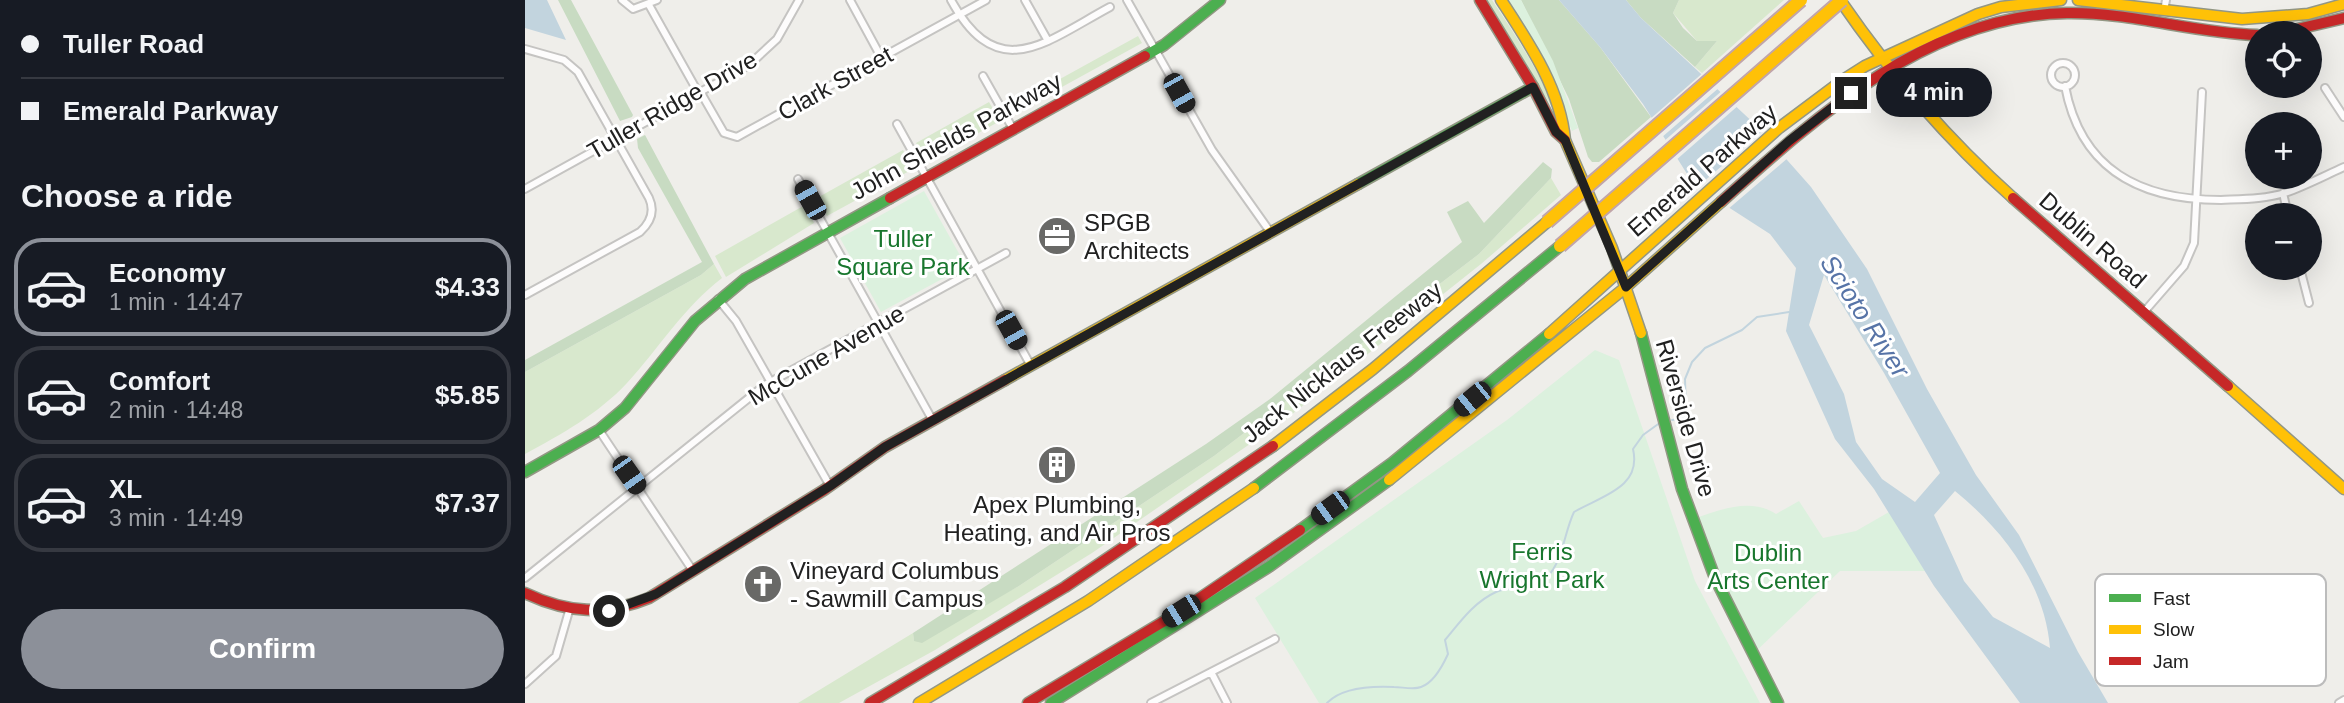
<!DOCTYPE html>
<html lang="en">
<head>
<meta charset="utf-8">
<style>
  :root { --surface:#171b24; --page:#242831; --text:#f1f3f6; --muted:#9ea1a6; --line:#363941; --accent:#8c9099 }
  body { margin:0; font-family:Arial,sans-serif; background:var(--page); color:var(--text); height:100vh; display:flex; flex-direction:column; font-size:26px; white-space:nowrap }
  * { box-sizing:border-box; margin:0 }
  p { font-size:23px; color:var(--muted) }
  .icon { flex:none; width:38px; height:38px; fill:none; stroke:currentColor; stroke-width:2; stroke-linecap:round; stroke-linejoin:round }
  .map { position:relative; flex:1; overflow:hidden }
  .side { display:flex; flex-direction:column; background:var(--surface); width:525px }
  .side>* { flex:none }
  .hud { display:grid; align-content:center; height:154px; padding:0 21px; background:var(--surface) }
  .buttons { position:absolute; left:1720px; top:21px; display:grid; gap:14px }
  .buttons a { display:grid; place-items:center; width:77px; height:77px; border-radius:50%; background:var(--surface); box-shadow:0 7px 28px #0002; font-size:35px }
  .end { position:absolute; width:32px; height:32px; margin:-16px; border:9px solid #212121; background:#fff; box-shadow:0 0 0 4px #fff }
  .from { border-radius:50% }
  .bubble { position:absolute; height:49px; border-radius:24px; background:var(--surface); box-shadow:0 7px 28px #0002; font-size:23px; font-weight:800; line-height:49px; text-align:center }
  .car { position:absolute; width:21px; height:42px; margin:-21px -10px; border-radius:9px; box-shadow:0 0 5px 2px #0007; background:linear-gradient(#222 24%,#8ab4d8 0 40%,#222 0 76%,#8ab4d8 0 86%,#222 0) }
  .hud b { display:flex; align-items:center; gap:24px; height:66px; font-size:26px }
  .hud b+b { border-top:2px solid var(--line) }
  .hud i { width:18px; height:18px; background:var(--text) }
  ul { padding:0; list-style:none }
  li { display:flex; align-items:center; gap:21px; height:98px; margin:0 14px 10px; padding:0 7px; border:4px solid var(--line); border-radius:28px }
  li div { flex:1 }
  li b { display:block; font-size:26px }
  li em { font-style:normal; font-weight:800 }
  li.active { border-color:var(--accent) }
  li>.icon { width:63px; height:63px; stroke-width:1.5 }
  h2 { padding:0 21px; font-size:32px; line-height:84px }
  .cta { display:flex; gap:14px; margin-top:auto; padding:14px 21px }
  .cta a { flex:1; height:80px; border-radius:42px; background:var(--accent); color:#fff; font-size:28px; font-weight:800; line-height:80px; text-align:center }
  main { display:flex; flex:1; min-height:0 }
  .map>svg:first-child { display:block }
  .grass { fill:#d8e8cd }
  .forest { fill:#c8dbc2 }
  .park { fill:#dcf1de }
  .water { fill:#c2d4de; fill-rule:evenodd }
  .pier { fill:#efeeea }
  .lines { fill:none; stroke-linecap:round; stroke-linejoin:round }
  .stream { stroke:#c2d4de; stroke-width:2 }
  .street-casing { stroke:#c5c4c2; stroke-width:10 }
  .fast-casing { stroke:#939784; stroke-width:13 }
  .slow-casing { stroke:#939784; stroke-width:13 }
  .jam-casing { stroke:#939784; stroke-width:13 }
  .street { stroke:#fdfcfc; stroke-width:6 }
  .fast { stroke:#4caf50; stroke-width:10 }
  .slow { stroke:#ffc107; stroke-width:10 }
  .jam { stroke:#c62828; stroke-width:10 }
  .slow-bridge-casing { stroke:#c1a5a9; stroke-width:16; stroke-linecap:butt }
  .slow-bridge { stroke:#ffc107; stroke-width:12 }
  .route { stroke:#212121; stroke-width:9 }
  .labels { text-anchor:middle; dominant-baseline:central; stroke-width:6; stroke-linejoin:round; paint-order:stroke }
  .street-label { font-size:24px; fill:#212121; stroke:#fff }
  .poi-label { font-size:24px; fill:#212121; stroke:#fff; text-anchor:start }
  .park-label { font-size:24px; fill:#18762d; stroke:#fff }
  .water-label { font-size:26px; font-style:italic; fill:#5774a7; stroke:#fff }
  .key { fill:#fff; stroke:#bcbcbc; stroke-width:2 }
  .key-label { font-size:19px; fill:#212121 }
</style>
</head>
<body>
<main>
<section class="side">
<div class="hud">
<b><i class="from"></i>Tuller Road</b>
<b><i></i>Emerald Parkway</b>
</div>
<h2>Choose a ride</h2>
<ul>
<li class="active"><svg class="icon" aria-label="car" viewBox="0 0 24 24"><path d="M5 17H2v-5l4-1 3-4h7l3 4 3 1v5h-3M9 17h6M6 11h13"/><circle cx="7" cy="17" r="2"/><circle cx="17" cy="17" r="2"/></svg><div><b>Economy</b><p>1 min · 14:47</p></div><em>$4.33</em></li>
<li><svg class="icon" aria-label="car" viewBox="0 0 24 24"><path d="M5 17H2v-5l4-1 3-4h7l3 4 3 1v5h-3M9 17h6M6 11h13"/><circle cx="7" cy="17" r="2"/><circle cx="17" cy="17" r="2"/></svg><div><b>Comfort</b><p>2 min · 14:48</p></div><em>$5.85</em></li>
<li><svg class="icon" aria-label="car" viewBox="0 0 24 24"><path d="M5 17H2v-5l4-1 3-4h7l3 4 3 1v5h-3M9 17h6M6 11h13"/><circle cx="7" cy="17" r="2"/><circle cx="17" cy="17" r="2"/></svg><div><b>XL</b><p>3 min · 14:49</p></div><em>$7.37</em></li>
</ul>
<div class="cta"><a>Confirm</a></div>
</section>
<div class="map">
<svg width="1819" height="703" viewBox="0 0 1819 703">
  <rect width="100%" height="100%" fill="#efeeea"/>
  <!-- grass -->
  <path class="grass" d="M959,0H967C993,39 1013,69 1031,113Z
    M1154,0H1259L1177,73L1170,67L1192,41H1172L1148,13Z
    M613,36L617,43L488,114L484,107Z
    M464,102L475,121L401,162L391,143Z
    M378,150L388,169L302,216L292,198Z
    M1026,178L1036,195L956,264L761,419L567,553L410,650L314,703H273L388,633L389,641L494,586L689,456L954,254Z
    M280,205L289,223L201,277L190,256Z
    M189,264L197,278C158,308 135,347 102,383C73,414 37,434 0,454V372L176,275Z"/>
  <!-- forest -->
  <path class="forest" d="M33,0H46L108,115L107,117L95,121Z
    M996,0H1034L1075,47L1126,117L1074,162H1067L1063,157L1044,99Z
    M1101,0H1154L1148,13L1158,28L1172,41H1192L1170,67L1116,18Z
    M120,135L189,264L176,275L0,372V360L177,262L113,148L112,139Z
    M1018,162L1027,169L1026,178L954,254L689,456L494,586L397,643L389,641L388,633L681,444L745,399L937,242L922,212L943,201L959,223Z"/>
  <!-- park -->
  <path class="park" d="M981,0H996L1028,61L1053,128L1047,131L1020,66Z
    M399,191L441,266L356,312L315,238Z
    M1070,350L1094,360L1170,581L1235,703H794L730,598L982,420Z
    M1274,501L1298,538L1331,531L1364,512L1400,571H1315L1227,655L1168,519C1195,510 1225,497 1251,514Z"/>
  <!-- water -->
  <path class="water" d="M0,0H22L41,40L0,28Z
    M1034,0H1101L1116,18L1233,127L1286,187L1342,269L1402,389L1451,475L1494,535L1553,652L1583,703H1495L1409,586L1349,489L1310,439L1261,331L1271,268L1245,234L1169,185L1118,104L1075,47ZM1299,275L1359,373L1415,473L1390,502L1357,479L1331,442L1319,394L1284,325ZM1430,491C1478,530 1520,584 1525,648L1468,617L1439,581L1409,515Z"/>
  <!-- pier -->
  <path class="pier" d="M1180,71L1196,86L1136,138L1124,120Z
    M1199,89L1215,104L1150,161L1138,142Z
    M1240,129L1264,157L1202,210L1170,189Z"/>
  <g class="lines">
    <!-- stream -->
    <path class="stream" d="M1147,420L1155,419L1161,414L1160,379L1167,362L1180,348L1217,330L1232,317L1264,312
      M802,703C817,687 848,686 869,687C877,687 889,690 896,687C908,683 918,665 923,654L920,640C935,622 949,602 971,592C988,585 1008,592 1022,577C1038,561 1039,533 1049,512C1076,496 1117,488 1108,449L1118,435L1136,422"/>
    <defs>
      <path id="street" d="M97,0L108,9L132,0
        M325,0L356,57
        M426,0C473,86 520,42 585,7
        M500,0L523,41
        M602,0L687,150L746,233
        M124,5L174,94
        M1639,11L1641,0
        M0,49L39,60L53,72L124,198C130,211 126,222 115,232L0,295
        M1526 75a12 12 0 1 1 24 0a12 12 0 1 1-24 0Z
        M458,76L488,129
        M1540,86C1556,171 1616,200 1696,200C1717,199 1740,199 1760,193C1780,186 1799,176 1819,167
        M1800,88L1819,117
        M176,93L199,133L212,137L461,0
        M372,124L506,366
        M273,179L408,421
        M0,189L224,65L252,39L274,0
        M1758,193L1763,215
        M1775,268L1784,303
        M193,299L211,321L305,486
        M1619,312L1659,266L1669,243L1677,92
        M74,430L168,571
        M0,578L240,385L481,253
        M686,672L702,703
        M0,684L31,656L44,611
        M626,703L750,639
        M1814,703L1819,700"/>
      <path id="fast" d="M620,56L639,45L695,0
        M833,184L1008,87
        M1116,333L1157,489L1190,578L1253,703
        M0,472L74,430L100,408L170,321L220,279L365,198
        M729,488L883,371L1035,246
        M775,530L867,463L1024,334
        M526,703L745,566L864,480"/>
      <path id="slow" d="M976,0C1004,43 1035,88 1040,140L1087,248L1116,333
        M1315,0C1365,73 1422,139 1488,198
        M1553,0L1717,19L1783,14L1819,4
        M1024,334L1254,128L1318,80L1340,66L1453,14L1476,7L1536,0
        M480,380L833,184
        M1703,386L1819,489
        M748,446L848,369L1022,222
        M864,480L1101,287L1196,202
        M394,703L563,601L729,488"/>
      <path id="jam" d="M955,0L1008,87L1031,132L1040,140
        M1755,33L1819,18
        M365,198L620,56
        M1488,198L1703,386
        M1196,202C1293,115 1404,15 1542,13C1606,12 1668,33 1732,35
        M0,593C42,613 81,616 124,598L299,490L360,447L480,380
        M345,703L540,587L748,446
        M503,703L656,611L775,530"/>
    </defs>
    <!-- street casing -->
    <use href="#street" class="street-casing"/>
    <!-- fast casing -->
    <use href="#fast" class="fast-casing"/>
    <!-- slow casing -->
    <use href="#slow" class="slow-casing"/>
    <!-- jam casing -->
    <use href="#jam" class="jam-casing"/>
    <!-- street -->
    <use href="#street" class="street"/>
    <!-- fast -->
    <use href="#fast" class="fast"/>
    <!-- slow -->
    <use href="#slow" class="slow"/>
    <!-- jam -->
    <use href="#jam" class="jam"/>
    <defs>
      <path id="slow-bridge" d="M1022,222L1276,0
        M1035,246L1317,0"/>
    </defs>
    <!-- slow-bridge casing -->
    <use href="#slow-bridge" class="slow-bridge-casing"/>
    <!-- slow-bridge -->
    <use href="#slow-bridge" class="slow-bridge"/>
  </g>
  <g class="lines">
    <!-- route -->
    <path class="route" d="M84,611L131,594L305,486L360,447L1008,87L1031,132L1040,140L1101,287L1264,141L1326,93"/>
  </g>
  <!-- icons -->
  <defs>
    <symbol id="office-disc" viewBox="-11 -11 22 22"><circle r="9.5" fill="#696967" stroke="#fff"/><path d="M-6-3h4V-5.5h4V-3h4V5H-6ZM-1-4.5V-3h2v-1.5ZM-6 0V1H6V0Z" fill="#fff"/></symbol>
    <symbol id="building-disc" viewBox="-11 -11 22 22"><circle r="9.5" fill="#696967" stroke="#fff"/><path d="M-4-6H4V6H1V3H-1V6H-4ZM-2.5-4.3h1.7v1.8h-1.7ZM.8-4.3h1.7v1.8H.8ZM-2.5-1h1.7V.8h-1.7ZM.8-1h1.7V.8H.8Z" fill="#fff"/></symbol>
    <symbol id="church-disc" viewBox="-11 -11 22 22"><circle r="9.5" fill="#696967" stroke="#fff"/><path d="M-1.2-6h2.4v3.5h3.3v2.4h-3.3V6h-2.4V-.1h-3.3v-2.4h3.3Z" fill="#fff"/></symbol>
  </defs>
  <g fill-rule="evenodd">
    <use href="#office-disc" x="510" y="214" width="44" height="44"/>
    <use href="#building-disc" x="510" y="443" width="44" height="44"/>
    <use href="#church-disc" x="216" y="562" width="44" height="44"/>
  </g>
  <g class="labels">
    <!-- street labels -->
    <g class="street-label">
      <text transform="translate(310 83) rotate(-29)">Clark Street</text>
      <text transform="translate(147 105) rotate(-30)">Tuller Ridge Drive</text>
      <text transform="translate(431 136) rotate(-29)">John Shields Parkway</text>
      <text transform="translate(1177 170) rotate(-41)">Emerald Parkway</text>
      <text transform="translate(1568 240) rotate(41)">Dublin Road</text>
      <text transform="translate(301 355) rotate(-30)">McCune Avenue</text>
      <text transform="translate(817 362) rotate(-38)">Jack Nicklaus Freeway</text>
      <text transform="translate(1161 418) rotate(74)">Riverside Drive</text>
    </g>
    <!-- poi labels -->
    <g class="poi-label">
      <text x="559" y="222">SPGB<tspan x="559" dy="28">Architects</tspan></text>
      <text x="532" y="504" text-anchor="middle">Apex Plumbing,<tspan x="532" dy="28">Heating, and Air Pros</tspan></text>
      <text x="265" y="570">Vineyard Columbus<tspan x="265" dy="28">- Sawmill Campus</tspan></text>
    </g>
    <!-- park labels -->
    <g class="park-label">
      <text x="378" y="238">Tuller<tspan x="378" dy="28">Square Park</tspan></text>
      <text x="1017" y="551">Ferris<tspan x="1017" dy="28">Wright Park</tspan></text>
      <text x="1243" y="552">Dublin<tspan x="1243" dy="28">Arts Center</tspan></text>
    </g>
    <!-- water labels -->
    <g class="water-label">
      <text transform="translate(1340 316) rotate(57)">Scioto River</text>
    </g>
  </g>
  <!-- legend -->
  <rect x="1570" y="574" width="231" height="112" rx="10" class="key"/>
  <rect x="1584" y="594" width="32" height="8" fill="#4caf50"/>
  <rect x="1584" y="625" width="32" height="9" fill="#ffc107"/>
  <rect x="1584" y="657" width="32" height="8" fill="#c62828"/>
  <g class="key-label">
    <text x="1628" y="605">Fast</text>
    <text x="1628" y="636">Slow</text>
    <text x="1628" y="668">Jam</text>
  </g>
</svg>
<div class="buttons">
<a><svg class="icon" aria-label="locate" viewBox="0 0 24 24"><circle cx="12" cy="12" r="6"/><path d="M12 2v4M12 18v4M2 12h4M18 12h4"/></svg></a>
<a>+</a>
<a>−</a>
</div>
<i class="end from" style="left:84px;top:611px"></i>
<i class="end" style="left:1326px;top:93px"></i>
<div class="bubble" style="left:1351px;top:68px;width:116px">4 min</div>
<i class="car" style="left:654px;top:93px;rotate:151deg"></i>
<i class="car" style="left:285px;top:200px;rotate:331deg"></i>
<i class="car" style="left:486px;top:330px;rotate:151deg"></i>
<i class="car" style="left:947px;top:399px;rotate:231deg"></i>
<i class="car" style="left:104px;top:475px;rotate:145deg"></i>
<i class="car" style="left:805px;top:508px;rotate:234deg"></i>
<i class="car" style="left:656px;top:611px;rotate:238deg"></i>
</div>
</main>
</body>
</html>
